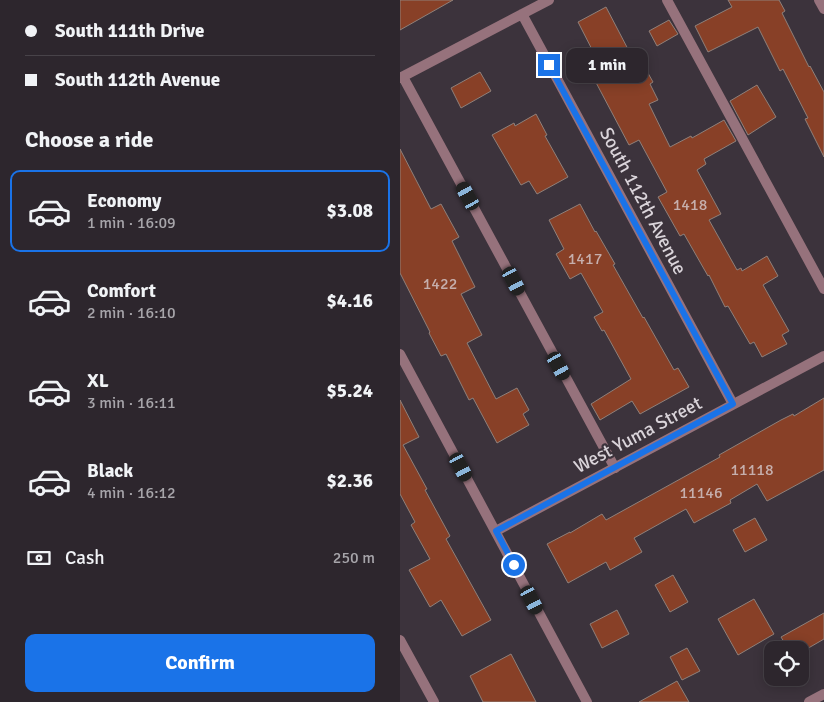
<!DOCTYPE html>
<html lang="en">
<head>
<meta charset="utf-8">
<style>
  :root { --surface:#2d262d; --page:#352e35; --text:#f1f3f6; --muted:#a7a5aa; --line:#484349; --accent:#1a73e8 }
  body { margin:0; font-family:Signika,sans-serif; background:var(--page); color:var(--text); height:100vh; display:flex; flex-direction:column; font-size:19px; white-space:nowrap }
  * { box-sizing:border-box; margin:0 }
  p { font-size:16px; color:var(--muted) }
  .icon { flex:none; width:28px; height:28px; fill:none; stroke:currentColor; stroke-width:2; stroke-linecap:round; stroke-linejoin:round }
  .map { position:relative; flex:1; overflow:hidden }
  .details { display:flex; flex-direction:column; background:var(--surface); width:400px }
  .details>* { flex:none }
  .guide { display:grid; align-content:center; height:110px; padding:0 25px; background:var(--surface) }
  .fabs { position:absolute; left:364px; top:641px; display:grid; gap:10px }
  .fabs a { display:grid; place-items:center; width:45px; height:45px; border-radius:10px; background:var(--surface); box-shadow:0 2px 12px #0003,0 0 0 1px var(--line); font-size:25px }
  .end { position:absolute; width:22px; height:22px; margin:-11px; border:6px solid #1a73e8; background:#fff; box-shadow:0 0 0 2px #fff }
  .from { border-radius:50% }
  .bubble { position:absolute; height:35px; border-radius:10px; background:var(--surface); box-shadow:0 2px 12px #0003,0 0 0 1px var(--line); font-size:16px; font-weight:800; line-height:35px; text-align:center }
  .car { position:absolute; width:15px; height:30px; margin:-15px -8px; border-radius:6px; box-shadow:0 0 4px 1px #0007; background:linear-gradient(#222 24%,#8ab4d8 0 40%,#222 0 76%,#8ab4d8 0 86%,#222 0) }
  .guide b { display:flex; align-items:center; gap:18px; height:48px; font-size:19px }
  .guide b+b { border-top:1px solid var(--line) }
  .guide i { width:12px; height:12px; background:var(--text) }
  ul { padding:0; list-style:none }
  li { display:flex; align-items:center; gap:15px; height:82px; margin:0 10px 8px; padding:0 15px; border:2px solid transparent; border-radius:10px }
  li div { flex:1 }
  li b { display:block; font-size:19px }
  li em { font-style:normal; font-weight:800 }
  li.selected { border-color:var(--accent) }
  li>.icon { width:45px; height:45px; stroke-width:1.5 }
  h2 { padding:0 25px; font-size:22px; line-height:60px }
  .pay { display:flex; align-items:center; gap:12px; height:55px; padding:0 25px; font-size:19px }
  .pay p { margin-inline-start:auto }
  .primary-button { display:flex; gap:10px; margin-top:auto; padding:10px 25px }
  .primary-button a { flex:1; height:58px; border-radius:10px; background:var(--accent); color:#fff; font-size:20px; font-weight:800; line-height:58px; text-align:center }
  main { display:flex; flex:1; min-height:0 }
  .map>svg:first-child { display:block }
  .building { fill:#884027; stroke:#8f807a }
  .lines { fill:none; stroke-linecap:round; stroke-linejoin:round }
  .service { stroke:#96727c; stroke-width:10 }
  .minor { stroke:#96727c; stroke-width:10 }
  .route { stroke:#1a73e8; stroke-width:6 }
  .labels { text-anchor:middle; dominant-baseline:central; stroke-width:4.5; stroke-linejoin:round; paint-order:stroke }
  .number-label { font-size:16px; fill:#c6afad }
  .street-label { font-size:19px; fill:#dad4da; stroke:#3c333c }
</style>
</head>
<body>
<main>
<section class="details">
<div class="guide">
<b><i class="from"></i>South 111th Drive</b>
<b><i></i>South 112th Avenue</b>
</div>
<h2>Choose a ride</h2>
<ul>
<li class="selected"><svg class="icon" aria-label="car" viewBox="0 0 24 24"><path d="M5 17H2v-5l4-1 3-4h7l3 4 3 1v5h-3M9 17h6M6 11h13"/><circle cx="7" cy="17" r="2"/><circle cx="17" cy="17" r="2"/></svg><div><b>Economy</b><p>1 min · 16:09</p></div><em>$3.08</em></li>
<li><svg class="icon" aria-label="car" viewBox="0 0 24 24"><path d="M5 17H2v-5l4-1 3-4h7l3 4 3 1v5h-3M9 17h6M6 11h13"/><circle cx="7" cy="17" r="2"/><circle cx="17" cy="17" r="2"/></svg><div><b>Comfort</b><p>2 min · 16:10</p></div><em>$4.16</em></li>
<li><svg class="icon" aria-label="car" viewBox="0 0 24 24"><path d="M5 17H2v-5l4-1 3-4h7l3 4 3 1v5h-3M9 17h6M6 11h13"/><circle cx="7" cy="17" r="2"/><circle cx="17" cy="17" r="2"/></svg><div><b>XL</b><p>3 min · 16:11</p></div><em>$5.24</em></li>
<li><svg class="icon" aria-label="car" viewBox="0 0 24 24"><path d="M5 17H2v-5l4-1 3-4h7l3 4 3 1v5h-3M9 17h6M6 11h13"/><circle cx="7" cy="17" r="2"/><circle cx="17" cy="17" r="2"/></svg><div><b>Black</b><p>4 min · 16:12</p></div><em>$2.36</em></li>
</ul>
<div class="pay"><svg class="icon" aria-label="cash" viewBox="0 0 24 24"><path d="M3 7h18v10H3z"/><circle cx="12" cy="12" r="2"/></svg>Cash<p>250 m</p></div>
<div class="primary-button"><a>Confirm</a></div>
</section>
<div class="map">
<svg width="424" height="702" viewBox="0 0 424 702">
  <rect width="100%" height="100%" fill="#3c333c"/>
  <!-- building -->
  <path class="building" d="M0,0H53L0,30Z
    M328,0H379L385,11L382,13L409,67L410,66L424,92V157L405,119L408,118L383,69L380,71L358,27L308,52L295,26L332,7Z
    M206,7L230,53L235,50L253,82L250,84L258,100L249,104L270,147L291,136L292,138L324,120L336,141L304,159L306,164L297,170L321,214L309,220L337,270L341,268L342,271L367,256L378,276L363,285L389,331L382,335L387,344L362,357L354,342L350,344L328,306L325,307L309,275L308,276L284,234L280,236L258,197L267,192L239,140L229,145L192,75L202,69L178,22Z
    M269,20L278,34L257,46L249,31Z
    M80,72L91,91L61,108L51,88Z
    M357,85L376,117L348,135L330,101Z
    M136,114L147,135L145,136L168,177L137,194L129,181L121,185L92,135L114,123L115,126Z
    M0,149L31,209L41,204L59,237L52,241L75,287L61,294L82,335L67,343L96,399L117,388L129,410L123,414L129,425L97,443L73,398L69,400L46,354L41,356L29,333L30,332L0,273Z
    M180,204L195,232L196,231L215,264L213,265L243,318L244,317L274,370L278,368L289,387L240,414L232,401L200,420L191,404L231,379L204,330L202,331L194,317L203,312L181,273L170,279L156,254L164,249L149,220Z
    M424,398V470L367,501L357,484L330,500L331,503L294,523L286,509L234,538L242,552L210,570L206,562L168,583L147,544L170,532V533L202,514L206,520L320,457L319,455L381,420L393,414L394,416Z
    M0,400L19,437L3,445L27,489L25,490L50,536L46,539L91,620L62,636L41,600L30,607L9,570L30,559L11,525L15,522L0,494Z
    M355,518L367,540L345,552L333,530Z
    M273,575L288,602L270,612L255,585Z
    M354,599L374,634L338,655L318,619Z
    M217,610L229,634L202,648L190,624Z
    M424,613V639L405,650H389L381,637Z
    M287,648L300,671L282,680L270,657Z
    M111,654L136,702H83L70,676Z
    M277,681L289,702H239Z"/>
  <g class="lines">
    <!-- service -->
    <path class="service" d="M267,0L424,289
      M3,77L215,468
      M0,640L34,702"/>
    <!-- minor -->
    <path class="minor" d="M419,0L424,9
      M122,14L333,404
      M0,78L149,0
      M0,354L187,702
      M96,531L424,356
      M409,702L424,694"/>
  </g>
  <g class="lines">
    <!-- route -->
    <path class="route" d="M114,565L96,531L333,404L149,65"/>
  </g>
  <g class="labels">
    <!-- number labels -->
    <g class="number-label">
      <text x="290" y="205">1418</text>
      <text x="185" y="259">1417</text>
      <text x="40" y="284">1422</text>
      <text x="352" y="470">11118</text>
      <text x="301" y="493">11146</text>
    </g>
    <!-- street labels -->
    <g class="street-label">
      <text transform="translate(243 201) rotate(62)">South 112th Avenue</text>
      <text transform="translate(238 435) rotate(-28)">West Yuma Street</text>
    </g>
  </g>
</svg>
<div class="fabs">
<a><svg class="icon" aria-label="locate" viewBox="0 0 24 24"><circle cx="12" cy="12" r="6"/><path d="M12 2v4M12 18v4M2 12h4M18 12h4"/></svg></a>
</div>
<i class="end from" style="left:114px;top:565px"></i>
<i class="end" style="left:149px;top:65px"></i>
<div class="bubble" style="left:166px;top:48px;width:82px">1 min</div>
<i class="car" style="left:68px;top:196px;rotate:331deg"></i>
<i class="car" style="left:114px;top:281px;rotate:152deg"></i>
<i class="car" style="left:159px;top:366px;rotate:151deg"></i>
<i class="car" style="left:61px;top:467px;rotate:152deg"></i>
<i class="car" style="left:132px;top:600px;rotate:152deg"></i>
</div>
</main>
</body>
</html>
